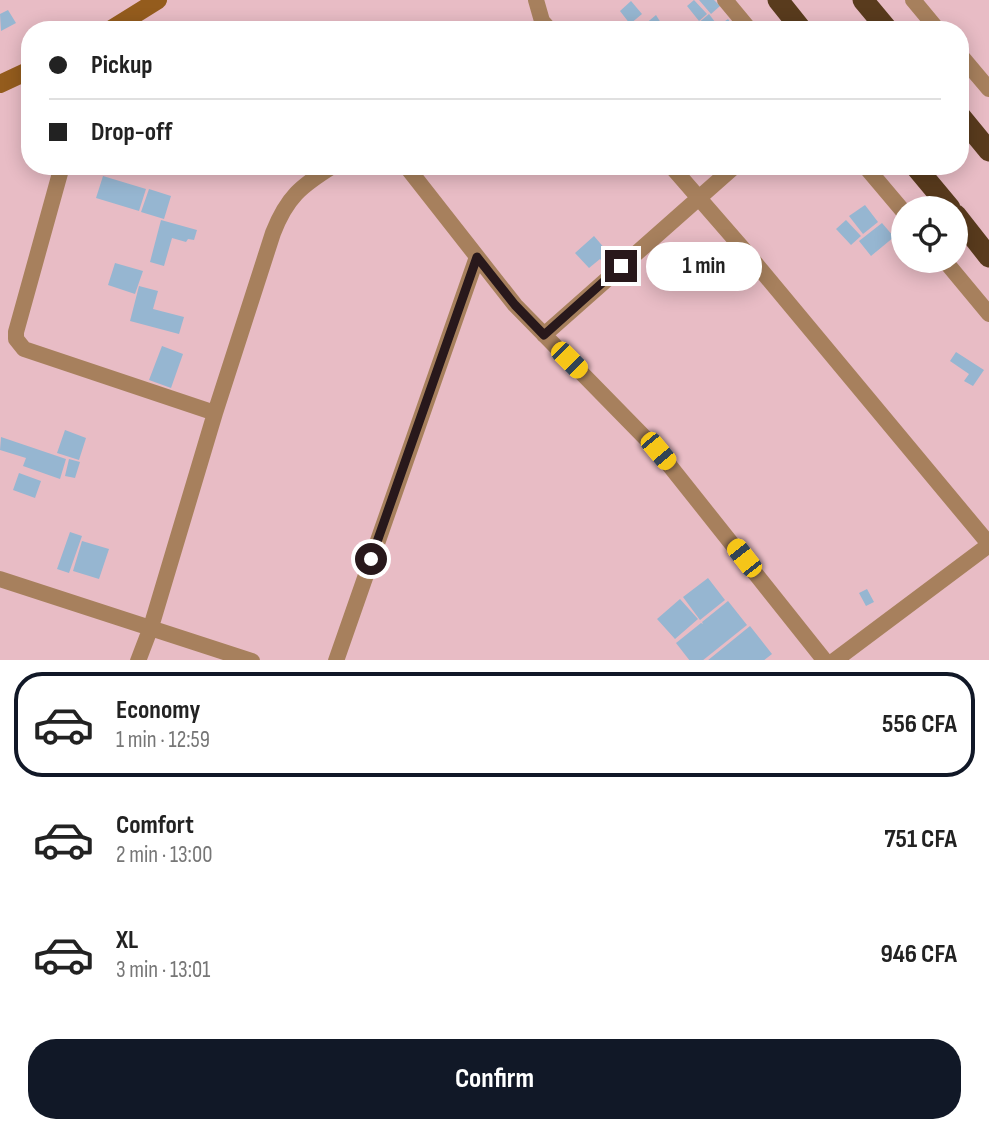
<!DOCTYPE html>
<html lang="en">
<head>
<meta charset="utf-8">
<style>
  :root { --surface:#fff; --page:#f6f6f6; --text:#222; --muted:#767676; --line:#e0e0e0; --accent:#111827 }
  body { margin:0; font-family:"Sofia Sans Condensed",sans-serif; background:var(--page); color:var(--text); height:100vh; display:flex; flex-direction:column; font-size:26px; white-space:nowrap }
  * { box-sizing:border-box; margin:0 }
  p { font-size:23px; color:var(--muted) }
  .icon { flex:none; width:38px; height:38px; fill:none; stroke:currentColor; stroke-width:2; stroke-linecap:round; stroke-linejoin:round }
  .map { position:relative; height:660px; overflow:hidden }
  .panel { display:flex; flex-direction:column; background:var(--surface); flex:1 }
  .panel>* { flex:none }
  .top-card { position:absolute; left:21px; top:21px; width:948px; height:154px; border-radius:28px; box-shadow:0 4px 18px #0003; display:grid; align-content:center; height:154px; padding:0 28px; background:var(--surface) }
  .controls { position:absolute; left:891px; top:196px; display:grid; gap:14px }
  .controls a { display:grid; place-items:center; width:77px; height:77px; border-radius:50%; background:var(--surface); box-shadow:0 4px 18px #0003; font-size:35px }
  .end { position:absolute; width:32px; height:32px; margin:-16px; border:9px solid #28181b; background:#fff; box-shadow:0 0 0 4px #fff }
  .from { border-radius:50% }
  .bubble { position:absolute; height:49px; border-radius:24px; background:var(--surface); box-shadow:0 4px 18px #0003; font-size:23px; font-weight:700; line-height:49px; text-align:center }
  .car { position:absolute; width:21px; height:42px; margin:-21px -10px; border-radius:9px; box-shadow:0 0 5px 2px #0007; background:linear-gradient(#f5c518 24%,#345 0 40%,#f5c518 0 76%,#345 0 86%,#f5c518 0) }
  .top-card b { display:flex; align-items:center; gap:24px; height:66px; font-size:26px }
  .top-card b+b { border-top:2px solid var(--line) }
  .top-card i { width:18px; height:18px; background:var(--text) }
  ul { padding:12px 0 0; list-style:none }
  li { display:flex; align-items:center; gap:21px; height:105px; margin:0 14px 10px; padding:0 14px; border:4px solid transparent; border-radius:28px }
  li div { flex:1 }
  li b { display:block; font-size:26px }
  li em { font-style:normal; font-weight:700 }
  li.on { border-color:var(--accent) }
  li>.icon { width:63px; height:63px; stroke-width:1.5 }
  .cta { display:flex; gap:14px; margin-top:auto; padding:14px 28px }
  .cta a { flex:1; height:80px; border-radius:28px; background:var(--accent); color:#fff; font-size:28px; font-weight:700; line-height:80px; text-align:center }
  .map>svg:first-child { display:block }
  .building { fill:#96b6d1 }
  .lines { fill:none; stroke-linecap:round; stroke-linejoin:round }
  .street { stroke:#a7805d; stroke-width:16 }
  .secondary { stroke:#945c1d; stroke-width:18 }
  .highway { stroke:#593b1d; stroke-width:21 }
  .route { stroke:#28181b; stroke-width:9 }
</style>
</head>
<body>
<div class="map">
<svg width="989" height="661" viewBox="0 0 989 661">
  <rect width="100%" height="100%" fill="#e8bcc5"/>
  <!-- building -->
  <path class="building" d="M694,0L707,14L699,21L687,6Z
    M699,0H714L720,6L711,14Z
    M631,1L642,14L630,24L620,11Z
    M8,10L16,23L1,31L0,14Z
    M709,14L715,22L705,30H690Z
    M656,15L661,23L653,30H638Z
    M728,19L736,30H722L718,26Z
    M103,176L146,189L139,211L96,198Z
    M149,189L171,196L164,219L141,212Z
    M865,205L878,222L863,234L849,216Z
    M161,220L197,230L194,240L188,239L186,242L172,238L164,266L150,262Z
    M846,220L861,236L851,245L836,229Z
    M882,223L894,237L871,256L859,241Z
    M594,236L612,257L604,264L600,259L589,268L575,253Z
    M115,263L143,271L135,294L108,285Z
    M139,286L158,291L153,309L184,317L179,334L130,321Z
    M162,346L183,354L171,388L149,380Z
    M956,352L984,370L973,386L964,381L969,374L950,361Z
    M65,430L86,438L79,460L57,453Z
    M1,437L66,459L60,479L23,466L26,458L0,450Z
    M69,459L80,462L75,478L65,476Z
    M19,473L41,481L35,498L13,490Z
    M70,532L82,536L69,573L57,569Z
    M82,541L109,549L99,579L73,571Z
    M708,578L725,600L700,620L683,597Z
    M867,589L874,602L866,606L859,593Z
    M680,599L698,619L675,639L657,619Z
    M728,601L747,625L702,661H690L676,643L701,623L703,624L702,622Z
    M750,626L772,654L763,661H707Z"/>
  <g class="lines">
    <!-- street -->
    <path class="street" d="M536,0L542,21L550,30
      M725,0L750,30
      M913,0L938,30
      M961,56L989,89
      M62,166L16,332V339L24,349L215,413
      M406,166L515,305L658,451L825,661
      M671,166L751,258L989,544
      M865,166L903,211
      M945,261L989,314
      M544,335L735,166
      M0,579L252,661
      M138,661L151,627L215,413L273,233C287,197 301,186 333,166
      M336,661L477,257
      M834,661L989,545"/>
    <!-- secondary -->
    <path class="secondary" d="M110,30L158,0
      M0,84L30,70"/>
    <!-- highway -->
    <path class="highway" d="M778,0L802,30
      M863,0L888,30
      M961,117L989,151
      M915,166L950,208
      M956,215L989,257"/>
  </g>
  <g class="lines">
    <!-- route -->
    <path class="route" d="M371,559L477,257L515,305L544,335L621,266"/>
  </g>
</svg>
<div class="controls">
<a><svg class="icon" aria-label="locate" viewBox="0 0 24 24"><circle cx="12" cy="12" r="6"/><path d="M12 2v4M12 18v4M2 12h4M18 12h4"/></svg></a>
</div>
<i class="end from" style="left:371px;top:559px"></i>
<i class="end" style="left:621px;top:266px"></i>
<div class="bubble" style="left:646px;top:242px;width:116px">1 min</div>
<i class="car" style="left:569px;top:360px;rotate:135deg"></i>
<i class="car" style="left:658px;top:451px;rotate:140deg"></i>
<i class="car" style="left:744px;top:558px;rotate:322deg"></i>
<div class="top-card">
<b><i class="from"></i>Pickup</b>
<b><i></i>Drop-off</b>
</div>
</div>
<section class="panel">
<ul>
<li class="on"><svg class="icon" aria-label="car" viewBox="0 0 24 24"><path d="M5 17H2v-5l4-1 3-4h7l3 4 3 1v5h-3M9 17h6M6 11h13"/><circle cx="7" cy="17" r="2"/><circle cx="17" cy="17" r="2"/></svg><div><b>Economy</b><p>1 min · 12:59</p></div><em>556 CFA</em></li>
<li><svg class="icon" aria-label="car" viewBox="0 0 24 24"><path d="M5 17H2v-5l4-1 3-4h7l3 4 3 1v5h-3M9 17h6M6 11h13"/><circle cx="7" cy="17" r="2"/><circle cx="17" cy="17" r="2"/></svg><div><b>Comfort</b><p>2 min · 13:00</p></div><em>751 CFA</em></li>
<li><svg class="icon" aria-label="car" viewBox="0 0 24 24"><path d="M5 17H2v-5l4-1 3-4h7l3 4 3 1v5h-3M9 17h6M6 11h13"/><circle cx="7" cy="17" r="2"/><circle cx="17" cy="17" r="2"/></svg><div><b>XL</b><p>3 min · 13:01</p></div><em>946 CFA</em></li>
</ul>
<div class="cta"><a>Confirm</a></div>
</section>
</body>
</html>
